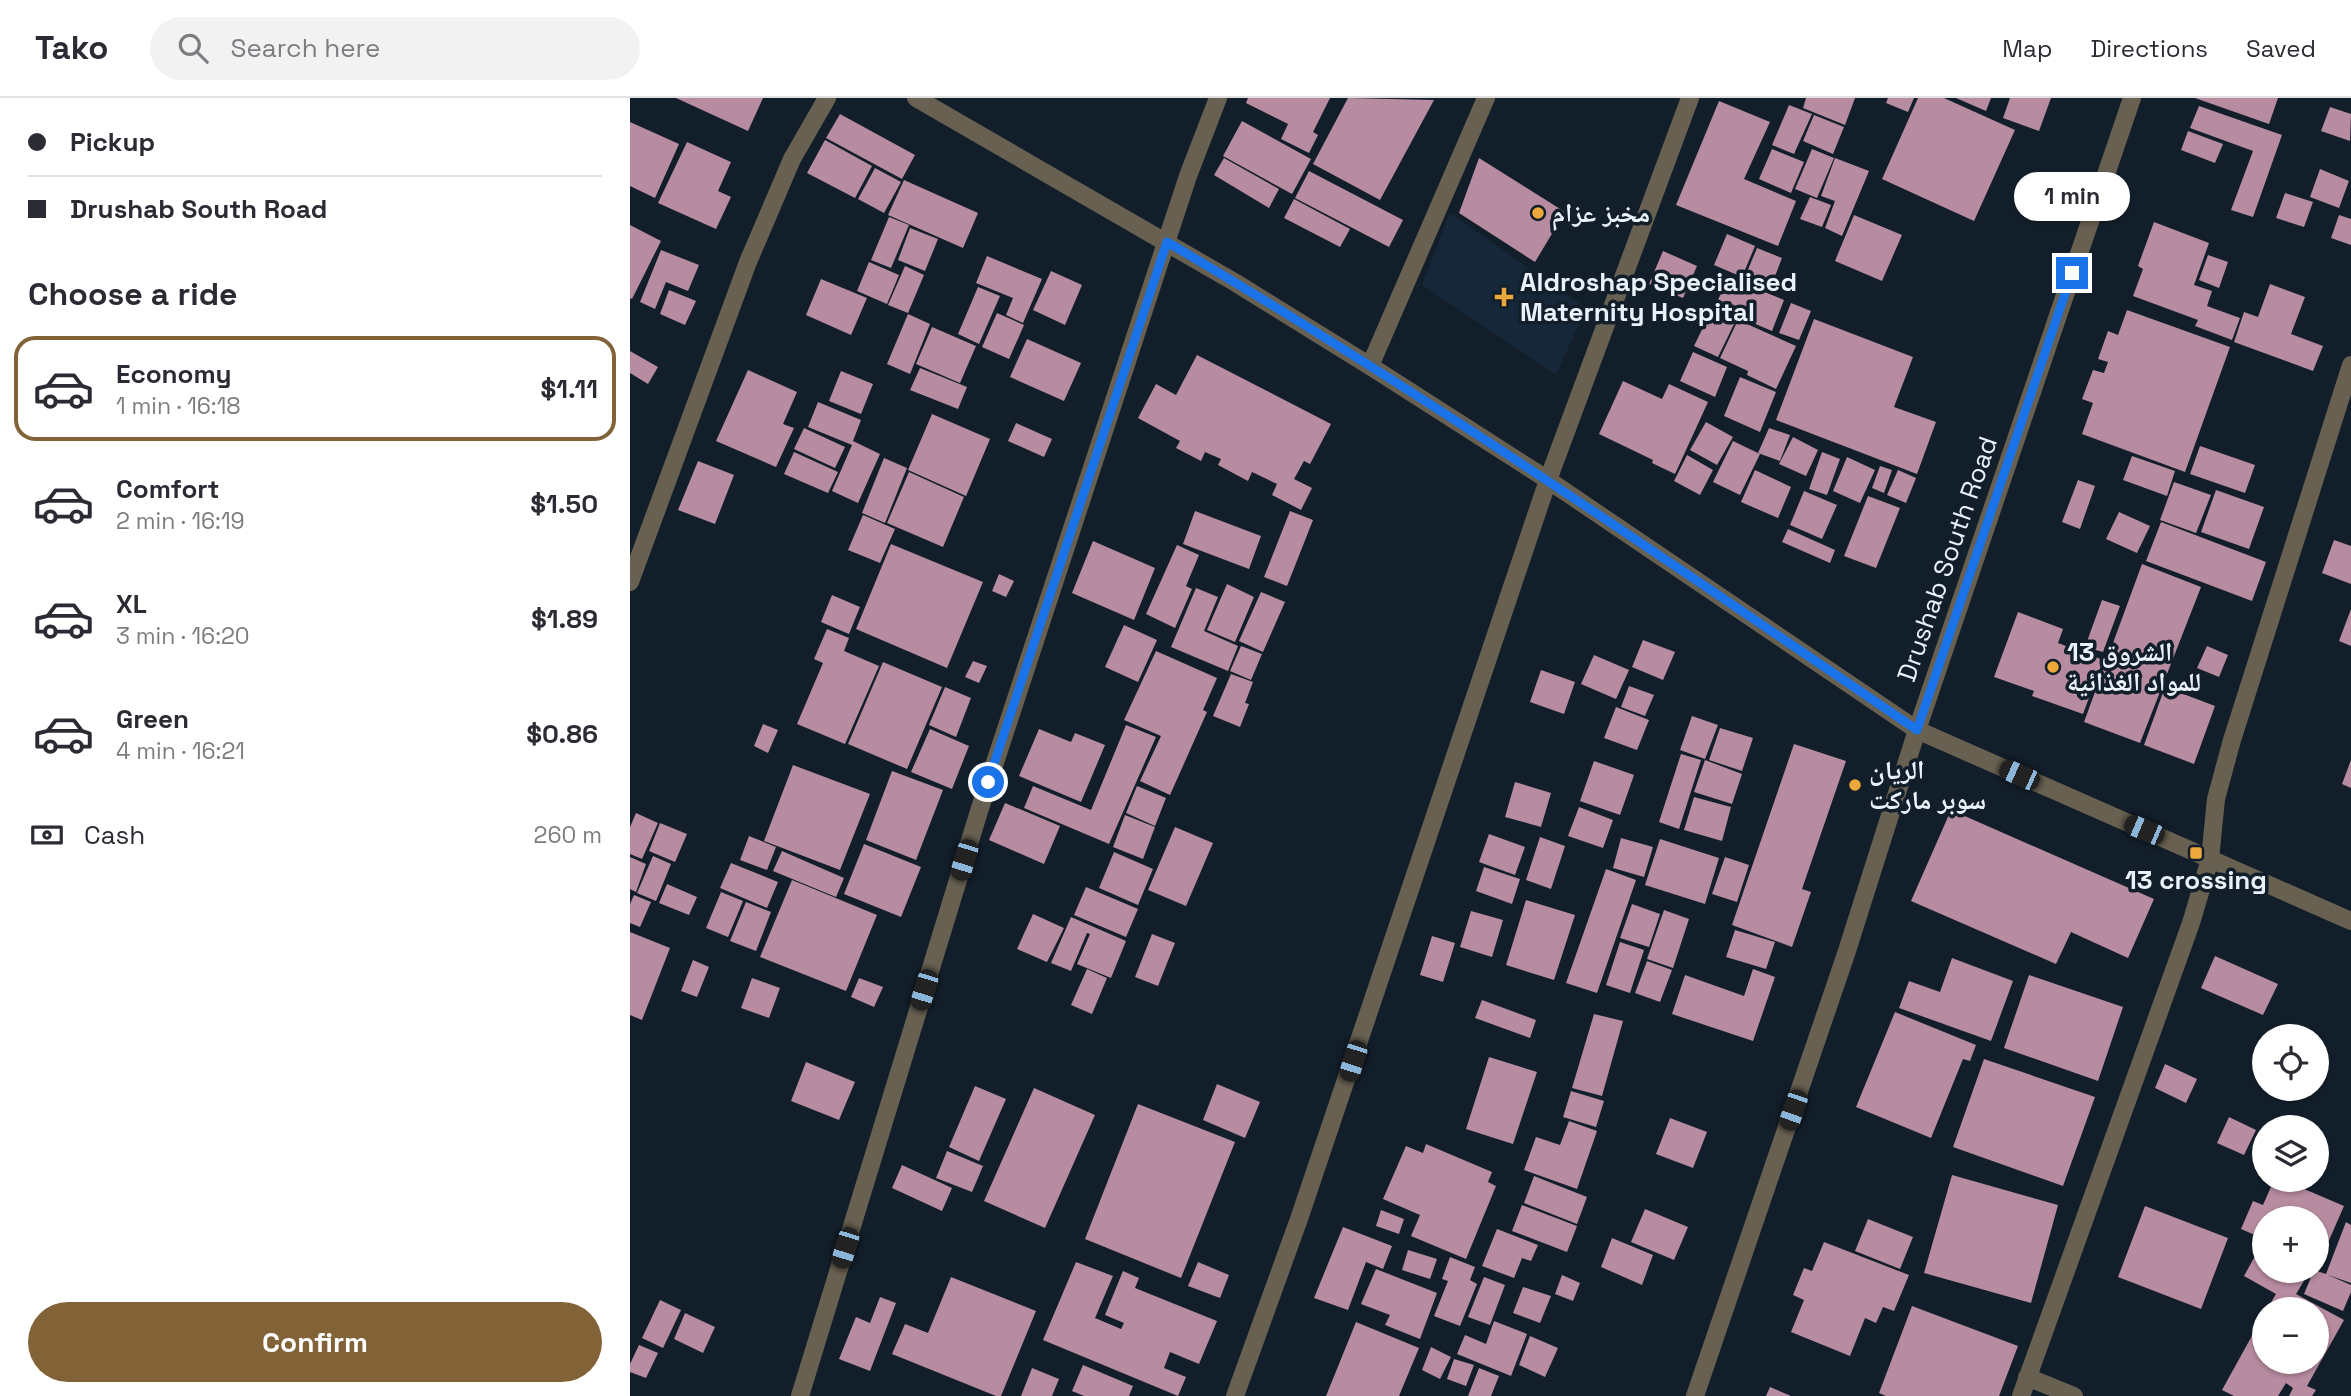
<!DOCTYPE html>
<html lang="en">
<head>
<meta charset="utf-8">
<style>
  :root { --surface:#fff; --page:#f2f2f3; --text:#2b2b33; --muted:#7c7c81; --line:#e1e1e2; --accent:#826337 }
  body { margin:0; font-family:"Space Grotesk","Noto Naskh Arabic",sans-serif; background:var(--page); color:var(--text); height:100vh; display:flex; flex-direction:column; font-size:26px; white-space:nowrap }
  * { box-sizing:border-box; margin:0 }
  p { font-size:23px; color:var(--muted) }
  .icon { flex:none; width:38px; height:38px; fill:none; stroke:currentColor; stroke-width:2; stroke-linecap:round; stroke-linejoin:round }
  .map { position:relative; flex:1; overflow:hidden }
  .drawer { display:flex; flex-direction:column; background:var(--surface); width:630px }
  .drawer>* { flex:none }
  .guide { display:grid; align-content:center; height:154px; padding:0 28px; background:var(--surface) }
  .controls { position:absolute; left:1622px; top:926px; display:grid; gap:14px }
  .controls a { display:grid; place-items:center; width:77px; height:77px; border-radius:50%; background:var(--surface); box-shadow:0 2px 5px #0004; font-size:35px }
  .end { position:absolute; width:32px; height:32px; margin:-16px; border:9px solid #1a73e8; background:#fff; box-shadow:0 0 0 4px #fff }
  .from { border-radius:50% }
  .bubble { position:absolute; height:49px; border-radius:24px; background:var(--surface); box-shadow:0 2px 5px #0004; font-size:23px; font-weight:800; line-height:49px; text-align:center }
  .car { position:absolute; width:21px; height:42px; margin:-21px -10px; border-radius:9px; box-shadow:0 0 5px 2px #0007; background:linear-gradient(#222 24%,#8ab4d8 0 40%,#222 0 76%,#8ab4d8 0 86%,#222 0) }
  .guide b { display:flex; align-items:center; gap:24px; height:66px; font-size:26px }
  .guide b+b { border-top:2px solid var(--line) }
  .guide i { width:18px; height:18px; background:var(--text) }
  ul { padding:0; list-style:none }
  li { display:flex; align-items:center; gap:21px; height:105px; margin:0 14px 10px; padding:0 14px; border:4px solid transparent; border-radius:21px }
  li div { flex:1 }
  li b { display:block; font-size:26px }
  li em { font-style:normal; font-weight:800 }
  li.selected { border-color:var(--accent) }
  li>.icon { width:63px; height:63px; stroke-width:1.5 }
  h2 { padding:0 28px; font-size:32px; line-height:84px }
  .pay { display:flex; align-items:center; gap:18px; height:77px; padding:0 28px; font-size:26px }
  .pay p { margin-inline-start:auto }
  .button { display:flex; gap:14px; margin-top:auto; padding:14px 28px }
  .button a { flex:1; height:80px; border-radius:42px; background:var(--accent); color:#fff; font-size:28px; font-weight:800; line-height:80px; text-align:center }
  header { display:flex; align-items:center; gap:42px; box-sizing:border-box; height:98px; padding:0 35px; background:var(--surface); border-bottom:2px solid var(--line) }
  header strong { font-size:33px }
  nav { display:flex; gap:38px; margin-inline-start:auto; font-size:24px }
  .search { width:490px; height:63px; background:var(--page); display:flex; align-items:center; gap:18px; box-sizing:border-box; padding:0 24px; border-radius:38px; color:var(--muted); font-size:26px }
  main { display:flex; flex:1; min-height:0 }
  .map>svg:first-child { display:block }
  .built { fill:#162739 }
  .building { fill:#b78ba0 }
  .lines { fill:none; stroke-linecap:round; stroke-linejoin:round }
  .minor { stroke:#686050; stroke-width:18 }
  .route { stroke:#1a73e8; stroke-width:9 }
  .poi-dot { fill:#eda83b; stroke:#121f2b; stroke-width:2.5 }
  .labels { text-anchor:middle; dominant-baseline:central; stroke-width:7; stroke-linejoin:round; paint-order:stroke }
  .poi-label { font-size:26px; font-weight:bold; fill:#e9f1fa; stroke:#121f2b; text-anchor:start }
  .street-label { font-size:26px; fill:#e9f1fa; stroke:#121f2b }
</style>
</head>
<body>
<header>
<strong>Tako</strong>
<div class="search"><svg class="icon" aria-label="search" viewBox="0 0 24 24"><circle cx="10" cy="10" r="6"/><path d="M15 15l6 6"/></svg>Search here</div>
<nav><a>Map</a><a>Directions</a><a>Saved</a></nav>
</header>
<main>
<section class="drawer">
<div class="guide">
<b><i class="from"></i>Pickup</b>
<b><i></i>Drushab South Road</b>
</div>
<h2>Choose a ride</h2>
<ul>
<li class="selected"><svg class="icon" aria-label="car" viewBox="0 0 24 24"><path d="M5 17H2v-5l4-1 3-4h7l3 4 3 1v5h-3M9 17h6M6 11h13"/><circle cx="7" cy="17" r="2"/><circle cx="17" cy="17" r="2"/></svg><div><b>Economy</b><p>1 min · 16:18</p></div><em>$1.11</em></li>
<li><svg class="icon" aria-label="car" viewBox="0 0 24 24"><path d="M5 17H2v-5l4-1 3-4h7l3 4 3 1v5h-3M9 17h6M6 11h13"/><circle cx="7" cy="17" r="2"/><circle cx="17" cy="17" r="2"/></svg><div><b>Comfort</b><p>2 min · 16:19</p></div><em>$1.50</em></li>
<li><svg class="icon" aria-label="car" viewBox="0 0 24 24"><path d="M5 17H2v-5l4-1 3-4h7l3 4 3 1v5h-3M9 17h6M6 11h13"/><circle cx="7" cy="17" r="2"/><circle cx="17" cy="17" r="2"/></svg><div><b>XL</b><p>3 min · 16:20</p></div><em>$1.89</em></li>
<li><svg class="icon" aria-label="car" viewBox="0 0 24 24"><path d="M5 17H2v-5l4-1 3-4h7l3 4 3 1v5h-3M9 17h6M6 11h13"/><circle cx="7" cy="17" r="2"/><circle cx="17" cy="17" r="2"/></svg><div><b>Green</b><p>4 min · 16:21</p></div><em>$0.86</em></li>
</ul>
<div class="pay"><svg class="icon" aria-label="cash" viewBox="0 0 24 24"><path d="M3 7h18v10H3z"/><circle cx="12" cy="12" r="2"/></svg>Cash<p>260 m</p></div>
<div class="button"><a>Confirm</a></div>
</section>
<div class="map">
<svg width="1721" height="1298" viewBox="0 0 1721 1298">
  <rect width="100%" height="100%" fill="#121f2b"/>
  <!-- built -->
  <path class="built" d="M820,115L956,210L926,277L792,187Z"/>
  <!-- building -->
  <path class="building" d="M46,0H133L118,33Z
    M618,0H700L683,34L688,37L679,55L651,41L658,26L616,5Z
    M718,0L804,2L750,102L683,66Z
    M1176,0H1225L1215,27L1173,10Z
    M1258,0H1284L1278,14L1256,5Z
    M1288,0H1314L1385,32L1344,123L1252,81Z
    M1326,0H1361L1356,13Z
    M1380,0H1421L1409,33L1373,20Z
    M1565,0H1648L1639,26Z
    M1089,3L1140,24L1114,81L1166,103L1148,148L1046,107Z
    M1159,7L1182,16L1164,56L1142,47Z
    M1569,8L1652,37L1623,119L1601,112L1623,53L1560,30Z
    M1700,9L1721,16L1720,43L1691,33Z
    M210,16L285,57L272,81L196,40Z
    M1184,17L1214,29L1203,56L1173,43Z
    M612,23L681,61L662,96L593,58Z
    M0,24L49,46L25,100L0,88Z
    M1558,33L1593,46L1585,65L1551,52Z
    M195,42L242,68L225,100L177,75Z
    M57,44L101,64L88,93L101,99L86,131L28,105Z
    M1142,51L1174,64L1161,95L1129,81Z
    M1182,51L1204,60L1187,100L1165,91Z
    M594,60L649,91L639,110L584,77Z
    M849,60L935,114L905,164L829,115Z
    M1205,60L1239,73L1212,138L1195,130L1205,103L1191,98Z
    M245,70L271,84L254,115L228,101Z
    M1690,71L1719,83L1709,110L1680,99Z
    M679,73L773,122L759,149L665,100Z
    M274,82L348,115L333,150L258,117Z
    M1655,95L1683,104L1674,129L1646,120Z
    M1180,99L1201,107L1192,129L1170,121Z
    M664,101L720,131L710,149L654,120Z
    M1224,117L1272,137L1252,183L1205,163Z
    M1709,117L1721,121V147L1701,140Z
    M259,119L279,127L261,170L241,162Z
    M1524,124L1579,145L1564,187L1582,193L1577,208L1610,220L1602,242L1565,228L1568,222L1503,198L1513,171L1508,168Z
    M0,127L31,143L2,201L0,200Z
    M280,130L308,141L295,173L268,162Z
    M1097,136L1125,148L1112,179L1084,167Z
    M1127,150L1152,160L1140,191L1114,181Z
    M31,152L69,167L58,193L36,184L25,211L10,204Z
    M1033,153L1067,168L1053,200L1019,186Z
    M1578,157L1598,164L1589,190L1569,182Z
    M357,158L412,181L393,225L376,217L383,200L346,185Z
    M239,164L269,177L257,206L227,193Z
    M275,168L294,177L278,215L258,207Z
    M421,173L452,187L435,227L403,212Z
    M1098,179L1154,202L1142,233L1085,209Z
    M191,181L237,200L221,237L176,217Z
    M1640,186L1675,199L1661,236L1693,248L1683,273L1604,244L1614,214L1628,219Z
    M348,189L370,198L349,246L328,236Z
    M39,192L66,203L55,227L30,216Z
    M1161,205L1181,213L1169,242L1149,235Z
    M1082,211L1106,222L1088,259L1064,248Z
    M1497,212L1600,249L1555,374L1452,336L1463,305L1452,301L1463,272L1474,275L1478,264L1468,261L1478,233L1488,237Z
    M367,215L394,227L379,261L352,249Z
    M278,216L300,226L280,276L257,266Z
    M1184,221L1283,259L1264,309L1306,324L1287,376L1146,322Z
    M1108,222L1166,248L1146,291L1117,277L1118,273L1090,260Z
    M302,229L346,248L330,285L286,266Z
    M397,241L451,265L434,303L380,279Z
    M0,253L28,269L18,286L0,275Z
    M1063,254L1097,269L1085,299L1050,283Z
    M567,257L701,326L680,366L674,363L664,381L682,390L671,412L642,397L647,386L622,374L618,383L588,367L591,361L575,354L571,363L546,350L550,343L508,320L526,286L546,297Z
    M290,270L337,289L328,311L280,292Z
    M118,272L167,294L153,326L164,330L146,369L86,343Z
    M211,273L243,286L231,316L199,303Z
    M1110,279L1146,294L1130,334L1094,318Z
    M993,283L1032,301L1039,286L1078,304L1045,376L1022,365L1023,362L969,336Z
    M188,304L231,322L223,343L250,356L228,405L202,393L222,347L178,329Z
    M302,316L360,341L336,398L278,372Z
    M1076,324L1103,339L1087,367L1060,352Z
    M386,325L422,341L414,359L378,343Z
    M174,330L215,349L205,370L164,351Z
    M1139,330L1160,337L1150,363L1128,355Z
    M1163,339L1188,352L1176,378L1149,366Z
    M1103,343L1130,356L1110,397L1083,384Z
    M1570,348L1625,367L1615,395L1560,376Z
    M164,354L208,374L198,395L154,376Z
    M1192,354L1210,361L1197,397L1179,391Z
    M1057,357L1083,372L1070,397L1044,383Z
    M1502,358L1545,373L1537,398L1493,382Z
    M1217,359L1245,372L1230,405L1203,393Z
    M254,360L277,370L255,425L232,415Z
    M68,363L104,377L85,426L48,412Z
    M1250,368L1262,372L1254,395L1242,390Z
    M1125,372L1161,389L1148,420L1111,404Z
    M1268,372L1286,380L1276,405L1257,397Z
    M279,374L334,399L313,449L257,425Z
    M1448,382L1465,388L1450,431L1432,424Z
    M1544,384L1581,397L1566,435L1530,422Z
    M1586,392L1634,409L1619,451L1571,434Z
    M1174,393L1207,407L1192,441L1160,427Z
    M1238,398L1270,410L1246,470L1214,458Z
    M565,413L631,438L619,471L553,446Z
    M660,413L683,422L657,488L634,479Z
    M1489,414L1520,428L1507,455L1476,441Z
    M233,417L265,431L250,465L218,452Z
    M1531,424L1636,464L1622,503L1516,463Z
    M1158,431L1205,452L1200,465L1152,444Z
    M1704,442L1721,448V486L1692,475Z
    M463,443L525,470L504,522L442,495Z
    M261,446L353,484L317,570L226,531Z
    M547,447L569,457L556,488L562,491L545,530L516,516Z
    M1512,466L1571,489L1510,645L1454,624Z
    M369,476L384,483L376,499L362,493Z
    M597,486L624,499L605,544L577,532Z
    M566,490L588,499L574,533L608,548L598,573L541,549Z
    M631,494L655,504L633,554L609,543Z
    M202,497L230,509L219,536L191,524Z
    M1472,502L1490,508L1473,554L1455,549Z
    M1721,511V548L1709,543Z
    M1388,514L1433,531L1428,545L1473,562L1453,616L1402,598L1404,593L1364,579Z
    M494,527L527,542L508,584L475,569Z
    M197,531L219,540L214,553L249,568L215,646L167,626L193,565L184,561Z
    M1013,542L1045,554L1033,582L1002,569Z
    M611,548L632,556L621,582L600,573Z
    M1577,548L1598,557L1589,579L1567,570Z
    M526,553L587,580L573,612L577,614L540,697L510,683L531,638L494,622Z
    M964,557L999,572L986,601L951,586Z
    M343,563L357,568L349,585L335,579Z
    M253,564L312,589L277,671L218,646Z
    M911,572L945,584L934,616L900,604Z
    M601,576L623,584L615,605L619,606L610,629L583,618Z
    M999,588L1024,597L1015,618L991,609Z
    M315,589L341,600L326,639L299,627Z
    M1535,589L1585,608L1564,666L1514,647Z
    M986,609L1019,622L1007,652L974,640Z
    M1062,618L1088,627L1075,661L1050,652Z
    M133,626L148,632L138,655L124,648Z
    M496,627L526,639L479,746L394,710L403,688L461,712Z
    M1090,630L1123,640L1112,673L1079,662Z
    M300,631L339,648L322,691L281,674Z
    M409,631L441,644L445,635L475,647L451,704L389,678Z
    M1164,646L1216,663L1172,791L1181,794L1162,849L1102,827Z
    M1051,656L1071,662L1049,731L1029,724Z
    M1075,662L1112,676L1102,706L1064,694Z
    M1721,662V690L1712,686Z
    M964,663L1004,677L990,717L950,703Z
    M163,667L240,696L210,772L134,743Z
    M262,673L313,692L286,762L236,742Z
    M885,684L921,695L911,729L875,719Z
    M507,688L536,700L525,728L496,715Z
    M1064,699L1101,709L1092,743L1054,732Z
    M375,705L430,728L414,766L359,742Z
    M949,709L983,722L973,750L938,738Z
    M1321,712L1524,801L1498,860L1441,834L1426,866L1281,803Z
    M6,715L28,725L12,761L0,756V729Z
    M495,717L525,729L513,761L483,749Z
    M30,725L57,736L45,764L19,753Z
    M545,729L583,745L556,808L518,792Z
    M859,736L895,749L885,777L849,764Z
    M119,738L146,749L137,772L110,762Z
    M910,739L935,748L921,791L896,782Z
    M991,740L1023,749L1014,779L983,770Z
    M1030,741L1089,760L1075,806L1015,787Z
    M234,746L291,769L271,819L214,796Z
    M152,753L214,780L206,799L143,773Z
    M484,754L523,771L508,807L469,790Z
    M23,758L41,766L26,803L7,795Z
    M0,759L16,766L6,794L0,791Z
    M1095,759L1119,767L1107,804L1082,796Z
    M101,765L148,784L137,810L90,790Z
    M854,769L890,781L882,806L846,793Z
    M976,771L1006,782L967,895L936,885Z
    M162,782L247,817L216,893L130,859Z
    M37,786L67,799L59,817L29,805Z
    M456,789L508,811L496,839L444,817Z
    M91,794L113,803L98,839L76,830Z
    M4,797L21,804L10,829L0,825V806Z
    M896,802L945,817L924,882L876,867Z
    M116,804L141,814L126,853L100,843Z
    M1002,806L1030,816L1019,849L990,840Z
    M1034,812L1059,821L1043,870L1017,861Z
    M841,813L873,822L862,859L830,849Z
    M403,816L434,830L417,864L387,851Z
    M441,819L496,843L481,880L447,866L460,836L457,835L441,873L421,865Z
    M1105,832L1145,844L1136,871L1096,859Z
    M0,834L40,850L12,922L0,917Z
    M522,836L545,845L528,888L505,879Z
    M802,838L825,845L813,884L790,877Z
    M990,844L1014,852L1000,895L976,887Z
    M1585,858L1648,886L1633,917L1571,890Z
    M1322,860L1383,883L1361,943L1269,910L1279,883L1310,894Z
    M63,862L79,869L67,899L51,893Z
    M1017,863L1042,872L1030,904L1005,895Z
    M457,871L477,880L462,916L441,907Z
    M1123,871L1145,879L1123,943L1042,916L1055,877L1114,898Z
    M1399,877L1493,909L1468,983L1374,950Z
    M122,880L150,890L139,920L111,910Z
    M229,880L253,889L244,909L221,899Z
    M852,902L906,922L900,940L845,920Z
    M1265,914L1346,947L1340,963L1333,961L1301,1040L1226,1009Z
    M964,916L993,923L972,998L942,990Z
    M859,959L907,974L883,1046L836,1031Z
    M1354,961L1465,999L1433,1088L1323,1049Z
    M176,964L225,984L209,1022L161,1003Z
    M1535,966L1567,981L1556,1005L1525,990Z
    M587,986L630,1004L615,1040L573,1022Z
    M345,988L376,1001L349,1063L319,1049Z
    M404,990L465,1017L415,1130L354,1103Z
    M941,993L974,1003L966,1029L933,1019Z
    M508,1006L605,1044L551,1180L455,1141Z
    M1658,1018L1677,1026L1675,1029H1654Z
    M1599,1019L1626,1032L1614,1057L1587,1045Z
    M1040,1020L1077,1034L1063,1070L1026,1056Z
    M939,1023L967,1033L947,1091L894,1072L906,1039L930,1047Z
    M796,1046L862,1074L858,1084L866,1088L836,1161L781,1138L790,1117L753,1101L776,1048L793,1055Z
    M317,1053L353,1068L342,1094L306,1080Z
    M272,1067L322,1090L312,1113L262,1090Z
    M1322,1077L1428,1107L1401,1205L1294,1175Z
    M904,1078L957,1099L947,1126L894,1105Z
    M1644,1082H1653L1714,1108L1689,1165L1687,1164V1120H1634V1141L1611,1131L1623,1103L1633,1107Z
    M892,1107L947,1128L937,1154L882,1133Z
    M1515,1108L1598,1140L1571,1211L1488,1179Z
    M1015,1111L1058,1129L1044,1162L1001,1144Z
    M751,1112L774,1121L769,1136L746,1128Z
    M1238,1121L1283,1139L1270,1171L1225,1153Z
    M1716,1124L1721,1127V1185L1698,1177L1721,1187V1194L1713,1213L1674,1196L1684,1172L1696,1176Z
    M713,1129L762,1148L753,1171L736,1164L718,1212L684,1200Z
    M867,1131L908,1147L901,1163L892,1160L884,1180L852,1168Z
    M982,1140L1023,1157L1012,1187L971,1169Z
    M1194,1144L1279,1177L1264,1213L1253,1209L1246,1225L1235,1220L1220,1258L1161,1234L1174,1202L1163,1197L1174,1170L1182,1173Z
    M1631,1147L1634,1149V1172L1680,1173L1666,1196L1714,1222L1677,1288L1686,1292L1682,1298H1659L1663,1290L1656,1285L1648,1298H1604L1592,1292L1634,1216V1264H1687V1211H1637L1646,1196L1614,1178Z
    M778,1152L807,1161L800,1181L772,1172Z
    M820,1159L845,1169L840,1182L847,1186L830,1228L804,1218L818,1183L812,1181Z
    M446,1164L483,1178L465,1220L491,1231L494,1225L475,1217L493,1173L509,1180L505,1190L587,1223L569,1266L540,1254L534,1270L556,1279L548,1298L413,1242Z
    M568,1164L599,1177L590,1200L558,1188Z
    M746,1171L807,1195L790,1241L755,1227L760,1217L731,1206Z
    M932,1177L950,1185L943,1203L925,1196Z
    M321,1179L406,1213L371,1298H366L262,1256L275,1226L298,1235Z
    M854,1179L875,1187L860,1227L838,1219Z
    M893,1189L921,1198L910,1225L883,1215Z
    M250,1199L266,1205L240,1273L209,1261L226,1219L240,1225Z
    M30,1202L51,1212L33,1250L12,1240Z
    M1282,1208L1388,1248L1369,1298H1256L1249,1295Z
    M55,1215L85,1229L73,1255L44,1241Z
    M864,1223L897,1236L881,1278L827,1256L835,1237L856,1246Z
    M726,1224L789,1250L769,1298H696Z
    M900,1238L928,1250L915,1279L889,1267Z
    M9,1247L28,1255L16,1280L0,1274V1266Z
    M801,1249L821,1259L810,1281L792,1272Z
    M824,1261L844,1267L836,1288L817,1281Z
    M453,1267L503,1288L499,1298H454L442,1293Z
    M402,1270L429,1281L422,1298H391Z
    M849,1270L869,1278L861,1298H838Z
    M1140,1289L1161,1298H1136Z"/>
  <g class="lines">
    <!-- minor -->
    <path class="minor" d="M286,0L606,185L740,268L918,382L1287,632L1721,823
      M740,268L856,0
      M0,484L118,164L162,61L197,0
      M1397,1279L1444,1298
      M170,1298L350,710L558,78L588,0
      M605,1298L669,1121L918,382L1060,0
      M1065,1298L1216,856L1287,632L1502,0
      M1391,1298L1561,825L1580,761L1586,701L1602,642L1721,267"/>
  </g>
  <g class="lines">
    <!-- route -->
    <path class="route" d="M358,684L537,144C794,295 1040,464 1287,632L1442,175"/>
  </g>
  <!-- markers -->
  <g class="poi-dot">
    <circle cx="908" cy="115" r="7"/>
    <path d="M870.5 188.5h7v7h7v7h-7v7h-7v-7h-7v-7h7z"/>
    <circle cx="1423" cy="569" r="7"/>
    <circle cx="1225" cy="687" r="7"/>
    <rect x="1559" y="748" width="14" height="14" rx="3.5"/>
  </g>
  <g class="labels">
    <!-- poi labels -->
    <g class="poi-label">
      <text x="922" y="115">مخبز عزام</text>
      <text x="890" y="184">Aldroshap Specialised<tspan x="890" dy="30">Maternity Hospital</tspan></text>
      <text x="1437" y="554">الشروق 13<tspan x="1437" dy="30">للمواد الغذائية</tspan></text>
      <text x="1239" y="672">الريان<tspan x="1239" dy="30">سوبر ماركت</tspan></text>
      <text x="1566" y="782" text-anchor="middle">13 crossing</text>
    </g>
    <!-- street labels -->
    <g class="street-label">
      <text transform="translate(1317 461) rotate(-71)">Drushab South Road</text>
    </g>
  </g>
</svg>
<div class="controls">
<a><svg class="icon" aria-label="locate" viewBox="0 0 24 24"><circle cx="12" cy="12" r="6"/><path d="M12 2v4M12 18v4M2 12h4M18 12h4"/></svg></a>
<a><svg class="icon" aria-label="layers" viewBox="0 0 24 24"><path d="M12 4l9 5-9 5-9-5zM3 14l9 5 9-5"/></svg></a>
<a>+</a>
<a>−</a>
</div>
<i class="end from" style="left:358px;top:684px"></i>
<i class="end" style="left:1442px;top:175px"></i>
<div class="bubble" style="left:1384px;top:74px;width:116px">1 min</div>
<i class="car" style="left:1389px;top:677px;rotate:294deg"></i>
<i class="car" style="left:1514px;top:732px;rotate:293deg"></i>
<i class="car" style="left:334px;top:762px;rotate:197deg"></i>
<i class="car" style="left:294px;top:892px;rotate:197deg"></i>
<i class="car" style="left:723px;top:963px;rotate:198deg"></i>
<i class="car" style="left:1163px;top:1012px;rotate:199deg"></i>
<i class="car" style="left:215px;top:1150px;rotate:197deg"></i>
</div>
</main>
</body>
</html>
